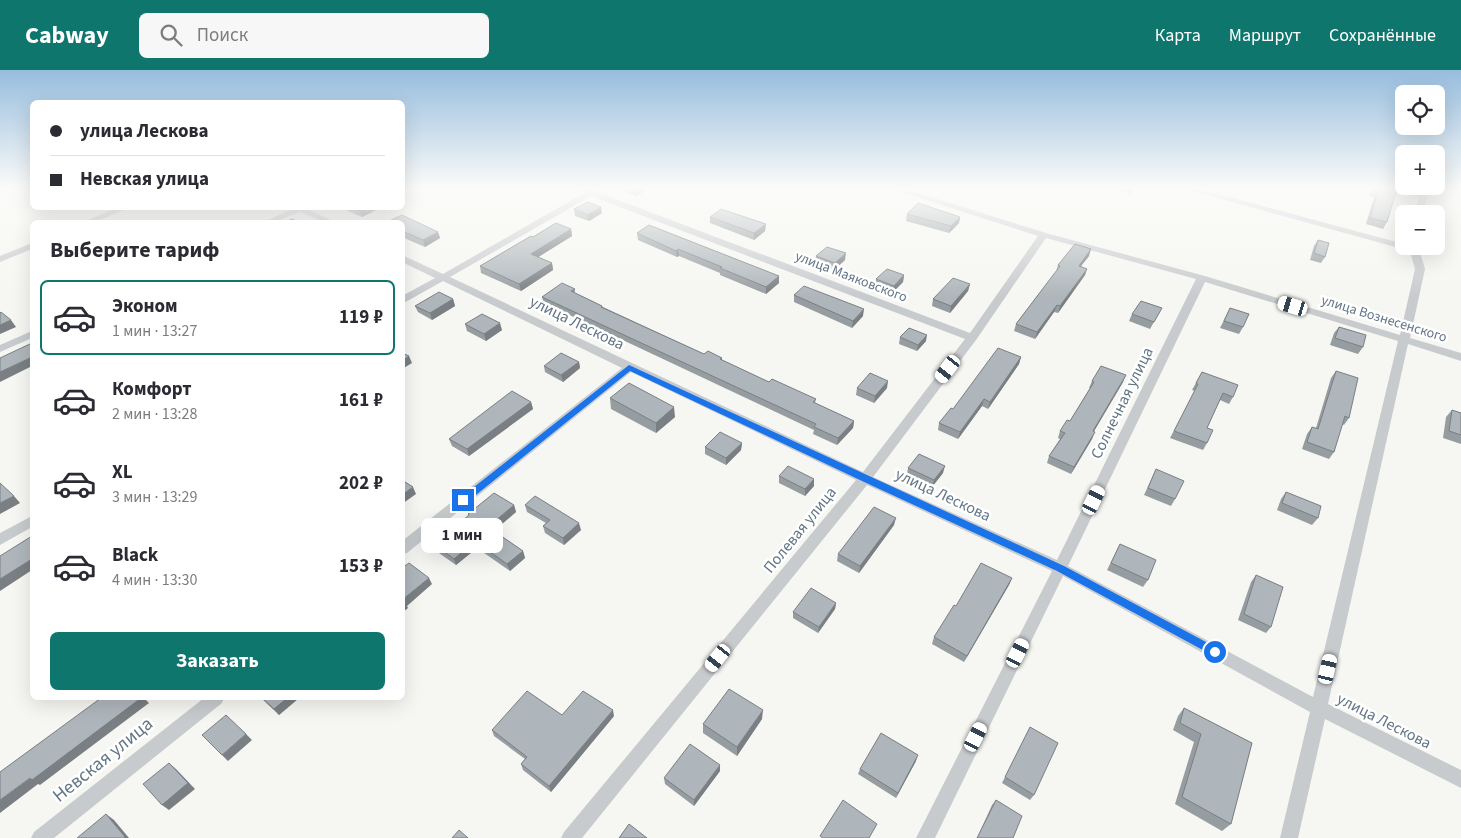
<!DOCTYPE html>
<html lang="ru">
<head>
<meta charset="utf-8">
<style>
  :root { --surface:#fff; --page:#f7f7f7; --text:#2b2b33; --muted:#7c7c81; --line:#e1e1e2; --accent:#0f766e }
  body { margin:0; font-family:"Source Sans 3",sans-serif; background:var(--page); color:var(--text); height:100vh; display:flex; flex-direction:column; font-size:19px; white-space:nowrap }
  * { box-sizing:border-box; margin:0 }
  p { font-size:16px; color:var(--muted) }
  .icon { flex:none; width:28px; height:28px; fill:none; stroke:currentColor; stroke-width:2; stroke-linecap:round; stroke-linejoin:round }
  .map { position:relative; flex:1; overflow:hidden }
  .details { position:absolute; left:30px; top:150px; width:375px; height:480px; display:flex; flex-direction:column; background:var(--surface); border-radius:8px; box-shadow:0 5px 20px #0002 }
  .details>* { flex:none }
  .guide { position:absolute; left:30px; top:30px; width:375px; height:110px; border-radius:8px; box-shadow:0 5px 20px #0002; display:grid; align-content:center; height:110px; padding:0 20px; background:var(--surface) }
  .buttons { position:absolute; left:1395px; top:15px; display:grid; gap:10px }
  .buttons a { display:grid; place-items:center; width:50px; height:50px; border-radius:8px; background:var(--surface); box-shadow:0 5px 20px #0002; font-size:25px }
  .end { position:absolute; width:22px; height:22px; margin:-11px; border:6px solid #1a73e8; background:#fff; box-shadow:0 0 0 2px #fff }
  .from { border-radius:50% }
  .bubble { position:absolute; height:35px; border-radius:8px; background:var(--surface); box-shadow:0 5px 20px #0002; font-size:16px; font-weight:700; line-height:35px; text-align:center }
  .car { position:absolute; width:15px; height:30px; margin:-15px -8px; border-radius:6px; box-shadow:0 0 4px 1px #0007; background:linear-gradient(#fff 24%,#345 0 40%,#fff 0 76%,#345 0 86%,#fff 0) }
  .guide b { display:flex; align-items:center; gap:18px; height:48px; font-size:19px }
  .guide b+b { border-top:1px solid var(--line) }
  .guide i { width:12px; height:12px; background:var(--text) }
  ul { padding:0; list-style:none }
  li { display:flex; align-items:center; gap:15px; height:75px; margin:0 10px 8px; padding:0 10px; border:2px solid transparent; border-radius:8px }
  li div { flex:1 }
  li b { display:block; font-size:19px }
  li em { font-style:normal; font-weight:700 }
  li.current { border-color:var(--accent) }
  li>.icon { width:45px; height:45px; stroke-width:1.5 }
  h2 { padding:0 20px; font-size:22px; line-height:60px }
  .cta { display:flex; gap:10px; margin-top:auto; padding:10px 20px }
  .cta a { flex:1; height:58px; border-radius:8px; background:var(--accent); color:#fff; font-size:20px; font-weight:700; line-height:58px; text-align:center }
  header { display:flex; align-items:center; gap:30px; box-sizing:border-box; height:70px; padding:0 25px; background:var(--accent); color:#fff }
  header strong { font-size:24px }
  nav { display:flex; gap:28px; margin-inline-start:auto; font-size:18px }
  .search { width:350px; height:45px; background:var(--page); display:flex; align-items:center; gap:12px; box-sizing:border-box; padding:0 18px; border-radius:8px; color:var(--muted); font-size:19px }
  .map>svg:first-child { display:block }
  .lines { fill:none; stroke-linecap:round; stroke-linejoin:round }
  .minor { fill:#c8cbce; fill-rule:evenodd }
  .wall { fill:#969da1 }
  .shaded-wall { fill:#7a7f83 }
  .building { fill:#aeb6bb; stroke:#7a7f83 }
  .route { fill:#1a73e8 }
  .labels { text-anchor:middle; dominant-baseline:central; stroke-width:5; stroke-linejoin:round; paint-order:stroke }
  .far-street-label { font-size:14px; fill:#637685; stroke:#fff }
  .street-label { font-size:16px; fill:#637685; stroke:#fff }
  .near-street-label { font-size:19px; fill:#637685; stroke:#fff }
</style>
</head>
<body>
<header>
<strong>Cabway</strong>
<div class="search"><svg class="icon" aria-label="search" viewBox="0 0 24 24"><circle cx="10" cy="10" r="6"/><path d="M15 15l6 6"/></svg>Поиск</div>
<nav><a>Карта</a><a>Маршрут</a><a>Сохранённые</a></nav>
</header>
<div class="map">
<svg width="1461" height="768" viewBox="0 0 1461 768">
  <rect width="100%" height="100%" fill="#f6f6f2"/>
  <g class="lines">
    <!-- minor -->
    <path class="minor" d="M0,119H10L0,124Z
      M577,119H599L597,122L970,263L1038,166L892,119H905L1046,163L1205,206L1400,265L1415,199L1410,181L1185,119H1199L1404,174V176H1418L1425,199L1410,268L1461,283V291L1408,274L1328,634L1461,700V718L1325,649L1298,768H1280L1310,642L1063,506L935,768H916L1052,501L867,415L582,768H561L564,762L856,410L631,302L407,483L402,484V471L622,298L443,211L402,234V226L435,208L402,192V185L443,204L584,123ZM591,126L965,269L863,402L450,207ZM1046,168L1196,209L1057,490L873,407L976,270ZM1205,212L1398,271L1313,627L1068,496Z
      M1420,119H1428L1424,144H1416Z
      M117,138H128L95,152H83Z
      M294,138H305L335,152H324L300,142L275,152H264Z
      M32,173V179L0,192V186Z
      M32,261V268L0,282V275Z
      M32,446V457L0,475V463Z
      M204,628H224L222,633L54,768H31L34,762Z"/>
  </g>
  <!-- wall -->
  <path class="wall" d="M619,119H648L636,126Z
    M1115,119H1133L1131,124Z
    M1371,119H1397L1387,152L1383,159L1366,154L1374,127L1369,126Z
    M341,138H375L376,140L362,147Z
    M574,139L602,143L589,151L575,146Z
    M907,144L960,147L959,153L949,163L906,151Z
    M710,147L766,154L765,161L754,170L710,153Z
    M402,152L438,162L440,168L425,177L402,167Z
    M571,159L572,166L538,187L552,193L553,200L521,221L481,203L480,196L533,167Z
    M637,163L779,206V213L766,224L720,205V203L679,186L677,187L638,170Z
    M1318,170L1325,187L1321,193L1310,190L1314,176Z
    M816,186L845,190L834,200L815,193Z
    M1089,186L1081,196L1087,199L1085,205L1058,243L1054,242L1035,269L1014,261L1016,254L1056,202L1058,195Z
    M904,205L903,212L892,223L875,216L876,209Z
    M970,214L968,221L950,243L932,236L933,229Z
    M575,219V223L602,236L603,237L704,284L722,288V290L769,312L816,329L815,333L854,351L853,358L837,375L813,364L814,360L544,233L542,227Z
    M794,225L863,246L852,258L794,232Z
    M453,229L455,236L432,250L418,242L415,236Z
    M1230,238L1243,257L1239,264L1220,258Z
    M1132,244L1158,245L1150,259L1129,251Z
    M465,254L502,260L486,271L467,261Z
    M1339,257L1363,277L1358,284L1330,275L1334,263Z
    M900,267L926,271L917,281L899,274Z
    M1021,287L1019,294L988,339L982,336L958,369L938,360L939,353L953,339Z
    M579,292L580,298L563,312L545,302L544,296Z
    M1336,301L1349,348L1344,355L1342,354L1334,382L1329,389L1302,379L1307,364L1312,357L1316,358L1331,308Z
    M1202,302L1233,327L1229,334L1220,330L1207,358V373L1203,380L1170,368L1195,321L1192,320Z
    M1092,311L1123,312L1094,361L1092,369L1071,404L1047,393L1049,386L1060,369L1058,368L1060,361L1070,351L1090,318H1089Z
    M857,318H887L874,333L856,325Z
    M610,328L675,347L656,363L611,339Z
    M531,332L533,339L469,386L452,376L449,369Z
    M1452,340L1461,343V374L1443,368L1446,347Z
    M742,373L741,380L726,395L705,384V377Z
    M908,398L943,403L932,417L907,405Z
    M1156,399L1175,429L1171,436L1144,425Z
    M779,406L814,416L805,426L779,413Z
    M1286,422L1318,448L1312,455L1277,440L1281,429Z
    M514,435L516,442L494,461L523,481L525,488L510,501L477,478L456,495L436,481L434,474L469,446L468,444Z
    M525,435L581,460L564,475L545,463L543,456L546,453L527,442Z
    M894,455L859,503L837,491L838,484Z
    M1120,474L1148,510L1143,517L1107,500Z
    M1256,505L1271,557L1266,563L1238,550L1251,512Z
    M1012,508L1009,515L964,592L932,574L934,567L956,536Z
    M836,533L835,539L818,563L793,548V542Z
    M261,628H299L279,645Z
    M1184,638L1252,673L1231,754L1222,761L1175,734L1194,672L1173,660L1178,646Z
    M614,646L551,722L523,700L521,694L525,689L494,666L492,660Z
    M762,649L737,686L703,663V654Z
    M1030,657L1034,725L1030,730L1002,713Z
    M916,691L896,728L858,704L860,699Z
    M720,701L694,736L665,714L664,708Z
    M996,730L1013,768H977L992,735Z"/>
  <!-- shaded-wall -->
  <path class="shaded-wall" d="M637,119H648L636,126V120Z
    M601,137L602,143L589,151L588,145Z
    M366,138H375L376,140L362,147L360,141Z
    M960,147L959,153L949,163L951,156Z
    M766,154L765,161L754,170V163Z
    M571,159L572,166L532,191L531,184Z
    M438,162L440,168L425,177L423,170Z
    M678,179L679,186L677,187L676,181Z
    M1091,179L1089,186L1076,202L1079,196Z
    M846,183L845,190L834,200L835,193Z
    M552,193L553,200L521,221L519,214Z
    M1087,199L1085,205L1058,243L1060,236Z
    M904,205L903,212L892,223L894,216Z
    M779,206V213L766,224V217Z
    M970,214L968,221L950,243L951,236Z
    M453,229L455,236L432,250L430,243Z
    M1057,235L1054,242L1035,269L1037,262Z
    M864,239L863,246L852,258L853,251Z
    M11,250L16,257L0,264V255Z
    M500,253L502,260L486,271L484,264Z
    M927,265L926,271L917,281L918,275Z
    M409,286L412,293L402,299V291Z
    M32,287V296L0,312V302Z
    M1021,287L1019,294L988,339L990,332Z
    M579,292L580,298L563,312L561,305Z
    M1126,305L1123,312L1090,368L1093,361Z
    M888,311L887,318L874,333L875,326Z
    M984,329L982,336L958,369L960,362Z
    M531,332L533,339L469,386L467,379Z
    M674,337L675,347L656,363V353Z
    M854,351L853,358L837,375L838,368Z
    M1095,362L1092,369L1071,404L1074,397Z
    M742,373L741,380L726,395V388Z
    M945,396L943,403L932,417L934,410Z
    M814,409V416L805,426V419Z
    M413,417L416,424L402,434V425Z
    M14,426L20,433L0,444V433Z
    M514,435L516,442L490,464L488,457Z
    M896,448L894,455L859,503L860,496Z
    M579,453L581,460L564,475L563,468Z
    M475,471L477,478L456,495L454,489Z
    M523,481L525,488L510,501L507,494Z
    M32,489V500L0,521V509Z
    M429,508L432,514L407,536L408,538L402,543V530Z
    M1012,508L1009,515L964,592L967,586Z
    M836,533L835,539L818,563L819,557Z
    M141,628H144L149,633L40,715L38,714L0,743V730Z
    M287,628H299L279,645L274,639Z
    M613,640L614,646L551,722L549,716Z
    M763,640L762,649L737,686V677Z
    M246,664L252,670L228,691L222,685Z
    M918,685L916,691L896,728L898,723Z
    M169,693L176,699L195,719L169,740L162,735Z
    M720,695V701L694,736V730Z
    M106,744L114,750L129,768H124Z"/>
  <!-- building -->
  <path class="building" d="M1373,119H1397L1387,152L1370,148L1378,121Z
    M588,132L601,137L588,145L574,139Z
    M918,133L960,147L951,156L907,144Z
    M352,138H366L360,141Z
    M721,139L766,154L754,163L710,147Z
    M402,145L438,162L423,170L402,161V152H387Z
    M292,149L299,152H285Z
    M556,153L571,159L531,184L552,193L519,214L480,196L531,166L533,167Z
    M649,155L779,206L766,217L720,198L722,197L678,179L676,181L637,163Z
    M1318,170L1329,173L1325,187L1314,183Z
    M1075,174L1091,179L1079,196L1087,199L1060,236L1057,235L1037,262L1016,254L1060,196L1058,195Z
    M827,177L846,183L835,193L816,186Z
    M887,199L904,205L894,216L876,209Z
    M953,208L970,214L951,236L933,229Z
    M562,213L575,219L571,221L602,236L601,237L704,284L708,281L722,288L720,289L769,312L772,309L816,329L813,332L854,351L838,368L814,357L816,354L542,227Z
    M804,216L864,239L853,251L794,225Z
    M439,222L453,229L430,243L415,236Z
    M1141,231L1162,238L1154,252L1132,244Z
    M1230,238L1249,244L1243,257L1224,251Z
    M1,242L11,250L0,255V243Z
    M482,244L500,253L484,264L465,254Z
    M1339,257L1366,265L1363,277L1335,268Z
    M909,258L927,265L918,275L900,267Z
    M32,273V287L0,302V288Z
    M998,278L1021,287L990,332L984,329L960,362L939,353L951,338L953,339Z
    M402,283L409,286L402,291Z
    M561,283L579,292L561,305L544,296Z
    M1101,296L1126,305L1093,361L1095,362L1074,397L1049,386L1065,363L1060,361L1067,350L1070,351L1094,312L1092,311Z
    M1336,301L1358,308L1349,348L1345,346L1334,382L1307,372L1312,357L1318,359Z
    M1202,302L1238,315L1233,327L1223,323L1207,358L1213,360L1207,373L1174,361L1198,314L1196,313Z
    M870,303L888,311L875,326L857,318Z
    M629,313L674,337L656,353L610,328Z
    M512,321L531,332L467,379L449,369Z
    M1452,340L1461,343V365L1449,361Z
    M720,362L742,373L726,388L705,377Z
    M919,384L945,396L934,410L908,398Z
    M788,396L814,409L805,419L779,406Z
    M1156,399L1184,411L1175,429L1148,418Z
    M402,410L413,417L402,425Z
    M0,413L14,426L0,433Z
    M1286,422L1321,436L1318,448L1282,433Z
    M494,423L514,435L488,457L523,481L507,494L475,471L454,489L434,474L469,445L468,444Z
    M535,426L579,453L563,468L543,456L550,450L525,435Z
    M874,437L896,448L860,496L838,484Z
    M32,466V489L0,509V486Z
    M1120,474L1156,490L1148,510L1111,493Z
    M409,493L429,508L402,530V498Z
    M981,493L1012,508L967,586L934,567L954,535L956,536Z
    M1256,505L1283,517L1271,557L1244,544Z
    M811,518L836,533L819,557L793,542Z
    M729,619L763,640L737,677L703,654Z
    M527,621L562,645L583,621L613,640L549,716L521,694L527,687L492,660Z
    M101,628H141L32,710L30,708L0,730V702Z
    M262,628H287L274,639Z
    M1184,638L1252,673L1231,754L1182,727L1201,664L1180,653Z
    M226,645L246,664L222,685L202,665Z
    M1030,657L1058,673L1034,725L1005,707Z
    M881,663L918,685L898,723L860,699Z
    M690,674L720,695L694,730L664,708Z
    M169,693L188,713L162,735L143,714Z
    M843,730L877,754L869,768H823L820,766Z
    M996,730L1022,746L1013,768H977Z
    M106,744L125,767L124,768H77Z
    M629,754L647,768H619Z
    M459,760L468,768H452Z"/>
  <!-- sky -->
  <linearGradient id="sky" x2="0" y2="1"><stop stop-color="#97bdde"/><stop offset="0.52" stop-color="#fbfbf9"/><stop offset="1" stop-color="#fbfbf9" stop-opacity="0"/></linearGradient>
  <rect width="1461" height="227" fill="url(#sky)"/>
  <!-- route -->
  <path class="route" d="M629,295L1064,496L1219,579V585H1212L1057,501L862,411L630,301L466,433H460V428Z"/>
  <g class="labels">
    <!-- far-street labels -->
    <g class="far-street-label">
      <text transform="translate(851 207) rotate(21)">улица Маяковского</text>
      <text transform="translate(1384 249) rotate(17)">улица Вознесенского</text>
    </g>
    <!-- street labels -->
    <g class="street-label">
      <text transform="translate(577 253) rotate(26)">улица Лескова</text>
      <text transform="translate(1122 333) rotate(-64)">Солнечная улица</text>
      <text transform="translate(943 425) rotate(25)">улица Лескова</text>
      <text transform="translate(800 460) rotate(-51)">Полевая улица</text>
      <text transform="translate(1384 651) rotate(27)">улица Лескова</text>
    </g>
    <!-- near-street labels -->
    <g class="near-street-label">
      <text transform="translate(103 690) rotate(-39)">Невская улица</text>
    </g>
  </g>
</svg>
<div class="buttons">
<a><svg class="icon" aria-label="locate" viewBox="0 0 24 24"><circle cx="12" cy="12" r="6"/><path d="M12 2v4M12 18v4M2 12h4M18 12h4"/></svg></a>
<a>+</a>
<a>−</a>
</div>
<i class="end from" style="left:1215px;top:582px"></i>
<i class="end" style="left:463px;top:430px"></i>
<div class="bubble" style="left:421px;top:448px;width:82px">1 мин</div>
<i class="car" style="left:1293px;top:236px;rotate:287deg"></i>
<i class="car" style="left:948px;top:299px;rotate:217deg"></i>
<i class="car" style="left:1094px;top:430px;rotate:26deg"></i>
<i class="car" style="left:1018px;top:583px;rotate:27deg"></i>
<i class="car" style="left:718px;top:588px;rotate:219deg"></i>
<i class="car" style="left:1328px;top:599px;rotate:13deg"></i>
<i class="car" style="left:976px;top:667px;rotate:27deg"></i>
<div class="guide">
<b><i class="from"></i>улица Лескова</b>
<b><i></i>Невская улица</b>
</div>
<section class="details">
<h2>Выберите тариф</h2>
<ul>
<li class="current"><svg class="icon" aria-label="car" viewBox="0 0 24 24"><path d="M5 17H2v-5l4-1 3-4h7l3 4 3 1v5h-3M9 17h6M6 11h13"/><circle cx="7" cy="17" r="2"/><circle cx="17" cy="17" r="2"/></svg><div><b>Эконом</b><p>1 мин · 13:27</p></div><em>119 ₽</em></li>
<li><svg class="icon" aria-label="car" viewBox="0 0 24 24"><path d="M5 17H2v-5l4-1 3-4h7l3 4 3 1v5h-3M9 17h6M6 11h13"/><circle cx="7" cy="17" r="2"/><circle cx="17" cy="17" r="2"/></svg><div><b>Комфорт</b><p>2 мин · 13:28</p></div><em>161 ₽</em></li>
<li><svg class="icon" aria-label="car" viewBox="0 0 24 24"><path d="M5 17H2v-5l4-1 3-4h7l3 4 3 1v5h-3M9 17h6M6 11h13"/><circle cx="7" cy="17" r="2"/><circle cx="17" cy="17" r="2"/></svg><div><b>XL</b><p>3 мин · 13:29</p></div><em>202 ₽</em></li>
<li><svg class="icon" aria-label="car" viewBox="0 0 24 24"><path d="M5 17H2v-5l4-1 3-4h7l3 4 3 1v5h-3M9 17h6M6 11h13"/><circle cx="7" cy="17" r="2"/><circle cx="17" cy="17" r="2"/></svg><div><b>Black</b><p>4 мин · 13:30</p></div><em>153 ₽</em></li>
</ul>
<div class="cta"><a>Заказать</a></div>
</section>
</div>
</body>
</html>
